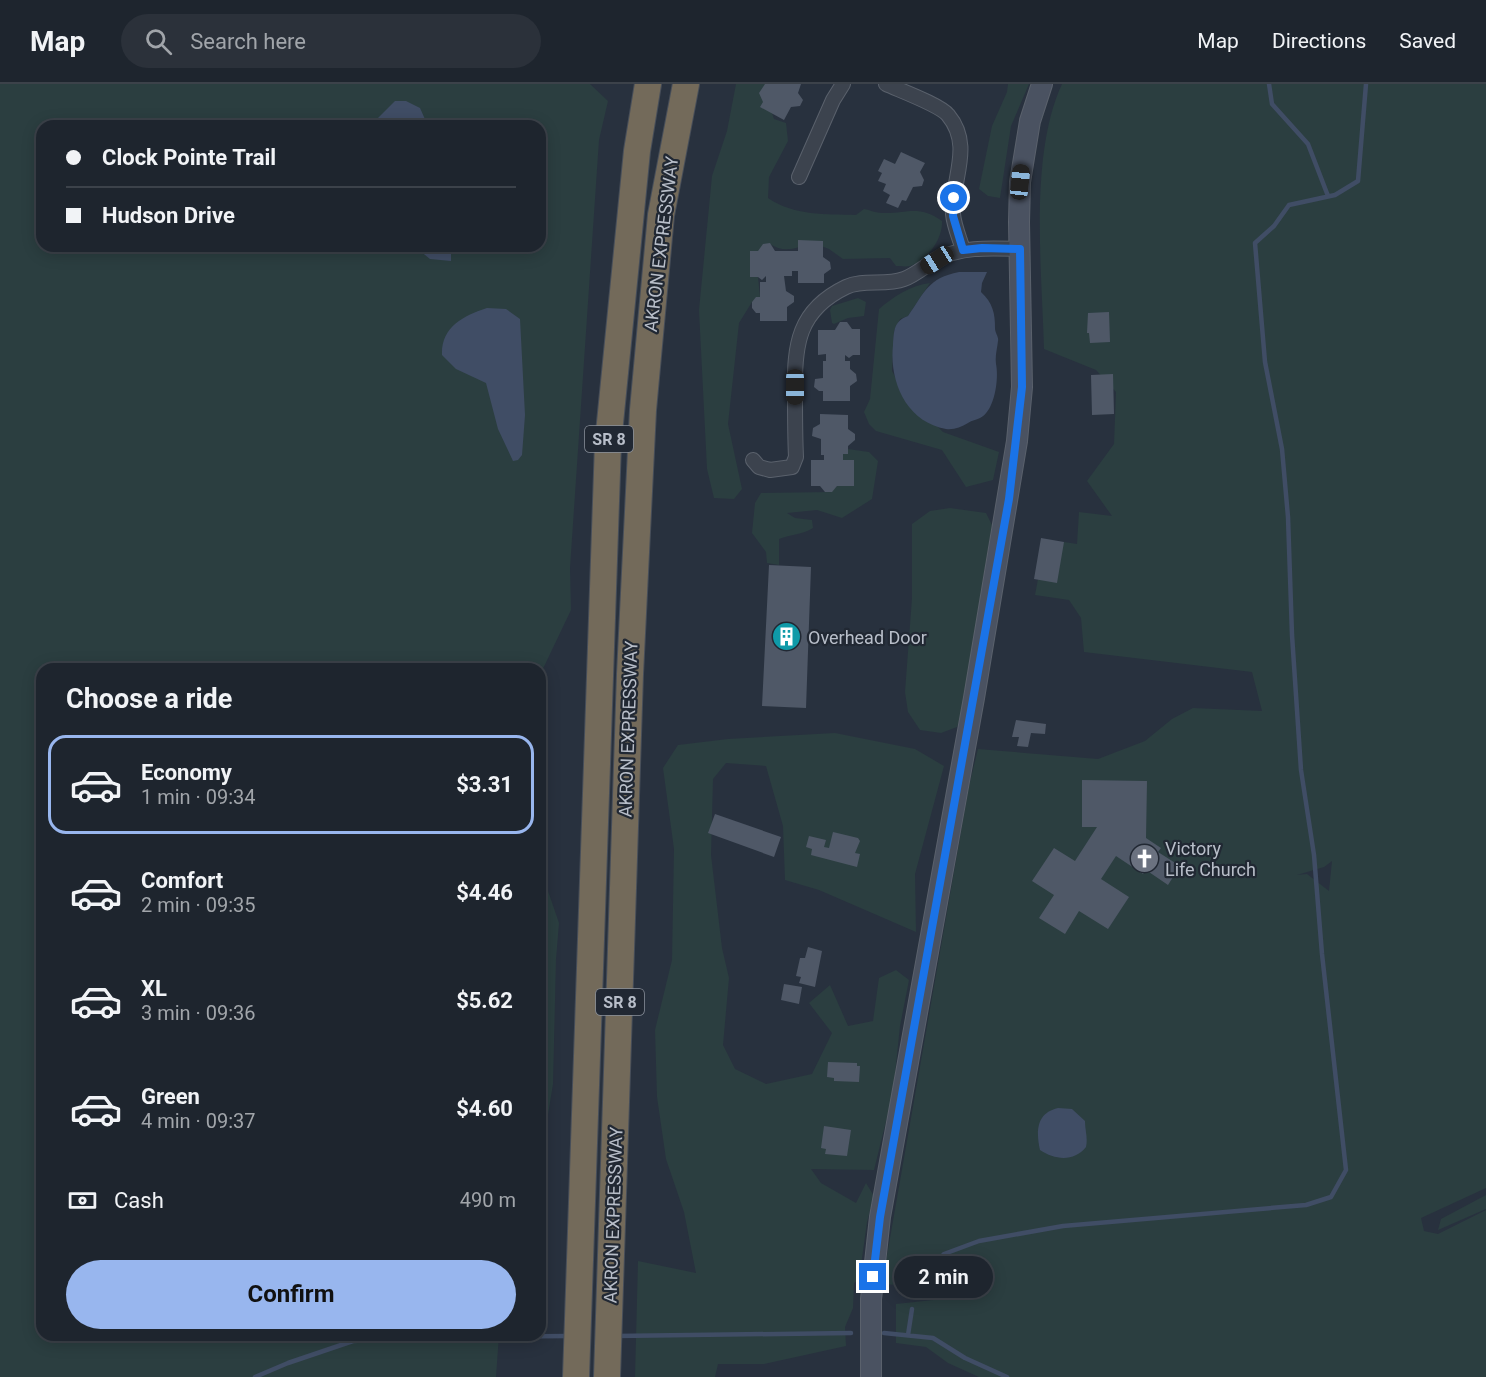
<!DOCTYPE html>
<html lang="en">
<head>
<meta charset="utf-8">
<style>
  :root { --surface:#1e252e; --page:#2b313a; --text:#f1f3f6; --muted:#a1a5aa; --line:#3c424a; --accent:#98b6ee }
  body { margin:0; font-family:Roboto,sans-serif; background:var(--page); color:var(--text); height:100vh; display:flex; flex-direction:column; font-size:22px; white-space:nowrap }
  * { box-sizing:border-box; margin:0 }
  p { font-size:20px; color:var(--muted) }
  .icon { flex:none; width:33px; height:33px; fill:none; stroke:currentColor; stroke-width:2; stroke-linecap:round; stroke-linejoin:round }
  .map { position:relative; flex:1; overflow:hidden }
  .drawer { position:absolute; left:36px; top:579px; width:510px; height:678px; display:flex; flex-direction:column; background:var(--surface); border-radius:18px; box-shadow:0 3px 15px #0003,0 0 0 2px var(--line) }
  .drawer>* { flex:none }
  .top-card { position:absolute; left:36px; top:36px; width:510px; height:132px; border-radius:18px; box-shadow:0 3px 15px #0003,0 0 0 2px var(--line); display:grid; align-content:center; height:132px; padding:0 30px; background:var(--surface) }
  .end { position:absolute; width:27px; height:27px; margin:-14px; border:8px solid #1a73e8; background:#fff; box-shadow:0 0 0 3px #fff }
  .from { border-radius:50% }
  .bubble { position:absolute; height:42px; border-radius:21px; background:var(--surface); box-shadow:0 3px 15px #0003,0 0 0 2px var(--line); font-size:20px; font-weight:700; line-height:42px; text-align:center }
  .car { position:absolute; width:18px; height:36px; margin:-18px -9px; border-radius:8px; box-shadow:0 0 4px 2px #0007; background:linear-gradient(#222 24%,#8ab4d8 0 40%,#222 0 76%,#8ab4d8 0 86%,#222 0) }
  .top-card b { display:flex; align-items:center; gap:21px; height:57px; font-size:22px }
  .top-card b+b { border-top:2px solid var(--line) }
  .top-card i { width:15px; height:15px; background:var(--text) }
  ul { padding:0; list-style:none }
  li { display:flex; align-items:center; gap:18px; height:99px; margin:0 12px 9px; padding:0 18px; border:3px solid transparent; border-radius:18px }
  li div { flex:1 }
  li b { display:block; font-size:22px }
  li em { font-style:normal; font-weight:700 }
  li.current { border-color:var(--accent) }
  li>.icon { width:54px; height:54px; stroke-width:1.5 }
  h2 { padding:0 30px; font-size:27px; line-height:72px }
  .pay { display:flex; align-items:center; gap:15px; height:66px; padding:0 30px; font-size:22px }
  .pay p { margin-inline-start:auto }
  .cta { display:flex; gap:12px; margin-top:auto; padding:12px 30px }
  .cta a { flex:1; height:69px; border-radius:36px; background:var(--accent); color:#111; font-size:24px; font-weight:700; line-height:69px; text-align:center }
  header { display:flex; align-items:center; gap:36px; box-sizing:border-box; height:84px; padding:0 30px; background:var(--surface); border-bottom:2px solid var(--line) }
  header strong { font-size:28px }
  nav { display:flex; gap:33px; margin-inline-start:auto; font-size:21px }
  .search { width:420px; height:54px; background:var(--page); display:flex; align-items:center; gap:15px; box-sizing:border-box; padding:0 21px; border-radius:33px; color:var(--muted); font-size:22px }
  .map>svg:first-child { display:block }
  .green { fill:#2b3e40; fill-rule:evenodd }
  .water { fill:#404d65 }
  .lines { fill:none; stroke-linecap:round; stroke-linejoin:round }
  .stream { stroke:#404d65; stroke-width:4.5 }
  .building { fill:#4f5867 }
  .street-casing { stroke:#5a616c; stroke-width:16 }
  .secondary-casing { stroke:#5a616c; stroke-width:22 }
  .highway-casing { stroke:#474e59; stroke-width:28 }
  .street { stroke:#3c434e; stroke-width:14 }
  .secondary { stroke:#4a5261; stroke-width:20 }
  .highway { stroke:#736a5a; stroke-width:26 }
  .route { stroke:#1a73e8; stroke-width:8 }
  .labels { text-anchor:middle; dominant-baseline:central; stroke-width:4.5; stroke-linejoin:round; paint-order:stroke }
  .shield { fill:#212833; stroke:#8b919c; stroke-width:1.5 }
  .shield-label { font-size:16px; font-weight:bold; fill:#b8bec9 }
  .street-label { font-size:18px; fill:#b8bec9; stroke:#212833 }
  .poi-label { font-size:18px; fill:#b8bec9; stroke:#212833; text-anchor:start }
</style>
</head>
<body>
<header>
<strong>Map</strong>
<div class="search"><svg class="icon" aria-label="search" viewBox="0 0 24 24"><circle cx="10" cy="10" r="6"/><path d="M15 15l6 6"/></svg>Search here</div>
<nav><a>Map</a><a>Directions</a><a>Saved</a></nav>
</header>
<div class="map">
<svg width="1486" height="1293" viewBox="0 0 1486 1293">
  <rect width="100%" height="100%" fill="#28313e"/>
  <!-- green -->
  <path class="green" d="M0,0H590L608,17L599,56L570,484L571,526L540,591V585H42V1251H499L496,1293H0ZM42,42H540V162H42Z
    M736,0H770L767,15L774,35L786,39L788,57L769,93L768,114C794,132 826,130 856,131L864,125C870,126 876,129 882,129C907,130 918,120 942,137C943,154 928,176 910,182C906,183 900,182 896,182L890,174L843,175L829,165L811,158C797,165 783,169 770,160L758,193L760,213L752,218L739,239L728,340L742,405L734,415L714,414L707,385L699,226L712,92L727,47Z
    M1008,0H1029L1011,42L1000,114L988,112L979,105L992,42L1007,8Z
    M1062,0H1486V1104L1421,1134L1424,1147L1438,1150L1486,1126V1293H979L948,1279L926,1263L896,1259V1220L933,1216L943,1204L882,1200L969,702L978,665L1098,675L1145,657L1172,635L1193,624L1262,627L1252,588L1084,568L1081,534L1069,516L1035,511L1038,495L1064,458L1077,460L1079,428L1112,432L1087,397L1114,360L1116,308L1096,286L1044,265C1042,186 1029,71 1062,0ZM1332,777L1329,807L1307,790L1297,791L1324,783Z
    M930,199L908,232L900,235L894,247L892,287L913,326L936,341L943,348L999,368L993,396L966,403L942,366L876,347L869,340L864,328L870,315L879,225C893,213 911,201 930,199Z
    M858,214L866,218L864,232L848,234L834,240L832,239L830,226L832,222Z
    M848,365L869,368L878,377L872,415L842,434L817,426L787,429L795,434L812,436L813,444C802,451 791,450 779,455V481L767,479L766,468L752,449L755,419L761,409L831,408L837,402H854L843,376V370H848Z
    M950,424L986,429L992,441L960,636L957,643L941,649L920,646L908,628L905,608L912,514V440L930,427Z
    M835,649L915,665L944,682L915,790L916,848L819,806L785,796L783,742L766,682L726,679L713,695L711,771L722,864L729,894L723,961L735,985L766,1000L812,990L832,949L809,919L830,901L848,942L873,937L879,894L896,886L909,896L900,942L893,1009L874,1086L811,1085L821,1099L856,1119L866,1099L874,1112L867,1138L859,1196L854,1199L853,1224L845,1243L846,1262L764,1280H718L715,1293H635L638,1177L696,1189L684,1128L666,1075L657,1013L655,946L672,876L674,765L663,684L678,661L728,655Z
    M540,676L547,804L559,839L556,875L553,1000L540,1080Z
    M1486,1111V1125L1438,1146L1441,1135Z"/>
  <!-- water -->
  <path class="water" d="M395,17H406L420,24L428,42H370Z
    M414,162H451V177L430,175Z
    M959,188H987L982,199L981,208C993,219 995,230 995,244C995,249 999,253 998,257C997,266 995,271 996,280C999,294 995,327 980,334C976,336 972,336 968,339C961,343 954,346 946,345C906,338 889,297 893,261C894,246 894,237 908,232C925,208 928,194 959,188Z
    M487,224L506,225L520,235L525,331L522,371L518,376L513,377L498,345L486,299L456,285L442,271C441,243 463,232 487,224Z
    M1058,1024L1072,1025L1085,1037C1085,1047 1088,1053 1086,1063C1074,1078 1055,1076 1040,1066C1036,1048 1036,1029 1058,1024Z"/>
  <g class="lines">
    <!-- stream -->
    <path class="stream" d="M1269,0L1272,20L1308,60L1328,112
      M916,1200L917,1192L930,1187L944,1170L979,1157L1063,1142L1306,1121L1331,1113L1346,1086L1322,870L1314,771L1301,686L1292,551L1288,433L1282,365L1265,278L1255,159L1274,142L1289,121L1335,111L1358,97L1366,0
      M884,1249L933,1254L965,1274L1007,1293
      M908,1251L912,1225
      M616,1252L851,1249
      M255,1293L288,1279L353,1257L430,1253L569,1252"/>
  </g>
  <!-- building -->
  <path class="building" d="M765,0H801L798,9L803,16L800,22L791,23L784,36L760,23L763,18L759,9Z
    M901,68L925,79L920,88L924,96L922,102L913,103L906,117L902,116L898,124L886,119L890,111L883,107L886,100L878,97L882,89L878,87L884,75L895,80Z
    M798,156L823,157V173L830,178L831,185L824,190V199H798V187H792V192H784L786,207L794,212V218L787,223V237H760V229H756L752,224V218L756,213H760V198H766V192L762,196L758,193H750V167H758L763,160L770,159L775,167H798Z
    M1109,228L1110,258L1090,259L1089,249H1087L1088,229Z
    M840,238H847L852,245H860V271H853L849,274L845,271V277H850V285L856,290L857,297L850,302V317H823V307H819L814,303L815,295L823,294V277H826V270L818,271V246H835Z
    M1113,290L1114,330L1092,331L1091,291Z
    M820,330L848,331V345L855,350V356L848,362V370H843V376H854V402H837L832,408H825L820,402H811V376H824V371H821V355L812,352L813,344L820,340Z
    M1041,454L1064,458L1057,499L1034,495Z
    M769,481L811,483L806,624L762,622Z
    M1016,636L1046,640L1045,650L1031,649L1028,663L1017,662L1019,653H1012Z
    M1082,696L1147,697L1146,754L1161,764L1158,768L1180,782L1168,801L1146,786L1143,790L1116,772L1101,795L1129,813L1108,845L1079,827L1065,850L1039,834L1054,811L1032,797L1054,764L1075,777L1097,743H1082Z
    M715,730L781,753L774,773L708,749Z
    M833,748L858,754L860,757L855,769L860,770L857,783L811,771L812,765L806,763L809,752L826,756L824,763L829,764Z
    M808,863L822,867L815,903L799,899L801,893L796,892L800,874H805Z
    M784,900L802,903L799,920L781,916Z
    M828,978L857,979V982H860L859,998L834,997V994L827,993Z
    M824,1042L851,1046L847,1072L825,1070L826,1065L821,1064Z"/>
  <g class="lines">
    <defs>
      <path id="street" d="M886,0C899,6 940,21 948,31C974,62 951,96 953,130C954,142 960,155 963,166
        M799,93L833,16L843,0
        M753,376L759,383L770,386L792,383L796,373C795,352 795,331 795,309C794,261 798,226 846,203C863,195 886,202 904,195C915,191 925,182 935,176C962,162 991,164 1020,165"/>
      <path id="secondary" d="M871,1293V1215L880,1133L974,614L1017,357L1022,303L1019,138L1020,98L1030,37L1042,0"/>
      <path id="highway" d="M576,1293L608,359L637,67L648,0
        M607,1293L630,590L643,326L661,131L686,0"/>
    </defs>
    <!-- street casing -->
    <use href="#street" class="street-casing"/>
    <!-- secondary casing -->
    <use href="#secondary" class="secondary-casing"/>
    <!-- highway casing -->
    <use href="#highway" class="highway-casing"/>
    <!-- street -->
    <use href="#street" class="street"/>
    <!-- secondary -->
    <use href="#secondary" class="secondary"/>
    <!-- highway -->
    <use href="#highway" class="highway"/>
  </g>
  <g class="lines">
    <!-- route -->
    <path class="route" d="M873,1193L880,1133L1009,415L1022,303L1020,165L982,164L963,166L953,132L954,114"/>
  </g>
  <!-- icons -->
  <defs>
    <symbol id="building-disc" viewBox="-11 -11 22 22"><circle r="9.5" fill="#0f9aa8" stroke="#212833"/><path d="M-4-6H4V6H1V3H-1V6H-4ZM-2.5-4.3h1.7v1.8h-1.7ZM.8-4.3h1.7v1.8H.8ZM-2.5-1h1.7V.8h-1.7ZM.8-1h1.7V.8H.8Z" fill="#fff"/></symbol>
    <symbol id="church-disc" viewBox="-11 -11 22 22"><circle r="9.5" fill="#6b7280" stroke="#212833"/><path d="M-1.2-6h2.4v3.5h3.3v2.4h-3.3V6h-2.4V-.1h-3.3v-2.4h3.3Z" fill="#fff"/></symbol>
  </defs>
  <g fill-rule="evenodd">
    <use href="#building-disc" x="770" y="536" width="33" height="33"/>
    <use href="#church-disc" x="1128" y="758" width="33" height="33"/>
  </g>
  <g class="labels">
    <!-- shield labels -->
    <g class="shield">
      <rect x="585" y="342" width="48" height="26" rx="4.5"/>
      <rect x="596" y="905" width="48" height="26" rx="4.5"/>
    </g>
    <g class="shield-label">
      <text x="609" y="355">SR 8</text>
      <text x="620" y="918">SR 8</text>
    </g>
    <!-- street labels -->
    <g class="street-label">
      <text transform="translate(661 160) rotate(-83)">AKRON EXPRESSWAY</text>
      <text transform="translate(628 645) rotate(-88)">AKRON EXPRESSWAY</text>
      <text transform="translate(613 1131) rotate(-88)">AKRON EXPRESSWAY</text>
    </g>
    <!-- poi labels -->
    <g class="poi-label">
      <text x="808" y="553">Overhead Door</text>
      <text x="1165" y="764">Victory<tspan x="1165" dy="21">Life Church</tspan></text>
    </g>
  </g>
</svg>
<i class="end from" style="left:954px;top:114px"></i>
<i class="end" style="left:873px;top:1193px"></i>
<div class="bubble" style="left:894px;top:1172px;width:99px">2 min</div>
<i class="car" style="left:1020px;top:98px;rotate:6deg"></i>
<i class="car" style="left:937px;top:176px;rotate:238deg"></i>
<i class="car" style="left:795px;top:303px;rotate:180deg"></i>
<div class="top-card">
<b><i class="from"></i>Clock Pointe Trail</b>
<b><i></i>Hudson Drive</b>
</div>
<section class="drawer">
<h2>Choose a ride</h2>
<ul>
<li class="current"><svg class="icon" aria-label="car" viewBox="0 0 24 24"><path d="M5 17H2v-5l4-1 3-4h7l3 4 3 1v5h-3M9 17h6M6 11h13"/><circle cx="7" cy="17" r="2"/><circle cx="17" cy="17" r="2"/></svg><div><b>Economy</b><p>1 min · 09:34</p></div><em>$3.31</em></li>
<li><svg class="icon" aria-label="car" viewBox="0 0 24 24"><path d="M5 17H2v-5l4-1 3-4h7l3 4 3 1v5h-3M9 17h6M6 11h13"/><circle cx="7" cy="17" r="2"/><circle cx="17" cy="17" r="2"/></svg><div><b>Comfort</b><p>2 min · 09:35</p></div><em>$4.46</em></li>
<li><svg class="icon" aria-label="car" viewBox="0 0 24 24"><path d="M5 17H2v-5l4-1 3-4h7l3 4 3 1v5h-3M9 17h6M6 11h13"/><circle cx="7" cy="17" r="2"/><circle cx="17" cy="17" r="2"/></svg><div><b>XL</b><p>3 min · 09:36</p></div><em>$5.62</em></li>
<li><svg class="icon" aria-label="car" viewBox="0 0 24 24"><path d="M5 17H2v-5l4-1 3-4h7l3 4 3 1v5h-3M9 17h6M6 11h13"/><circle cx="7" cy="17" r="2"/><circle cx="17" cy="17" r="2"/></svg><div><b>Green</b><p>4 min · 09:37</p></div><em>$4.60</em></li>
</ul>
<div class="pay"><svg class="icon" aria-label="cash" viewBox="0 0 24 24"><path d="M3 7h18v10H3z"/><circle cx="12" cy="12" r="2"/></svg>Cash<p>490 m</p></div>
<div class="cta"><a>Confirm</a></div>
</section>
</div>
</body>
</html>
